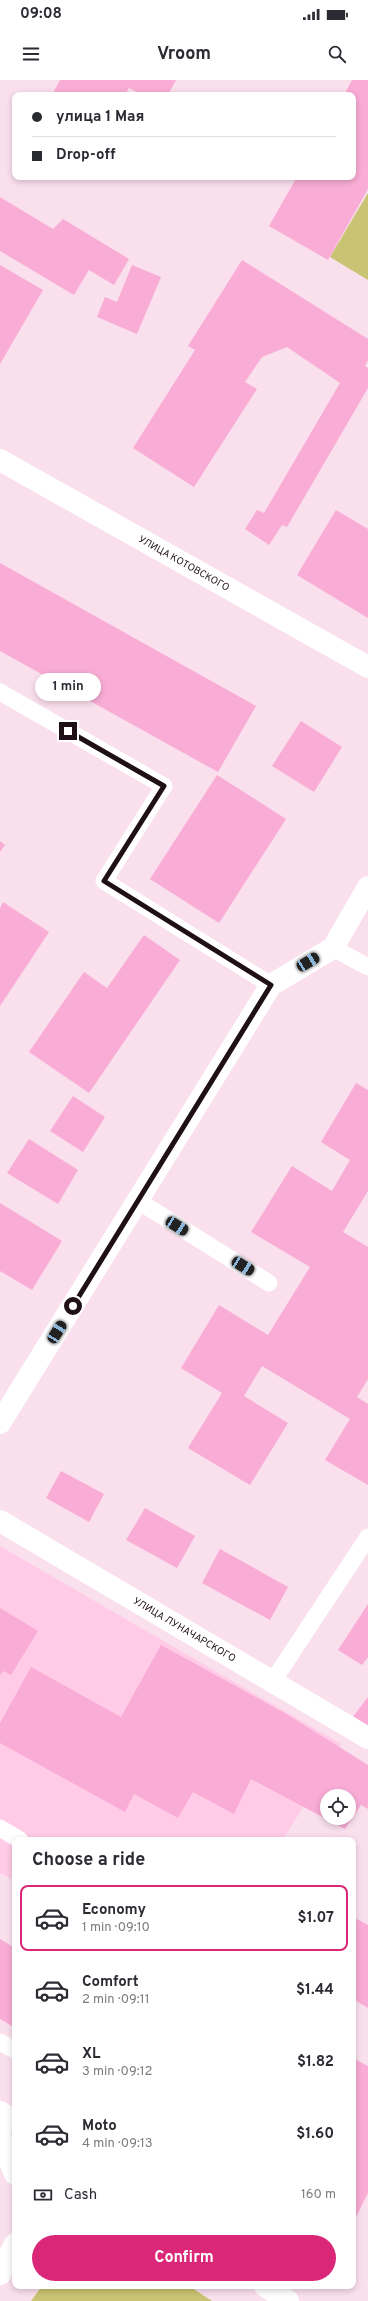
<!DOCTYPE html>
<html lang="en">
<head>
<meta charset="utf-8">
<style>
  :root { --surface:#fff; --page:#f7f7f7; --text:#2b2b33; --muted:#7c7c81; --line:#e1e1e2; --accent:#db2777 }
  body { margin:0; font-family:Overpass,sans-serif; background:var(--page); color:var(--text); height:100vh; display:flex; flex-direction:column; font-size:15px; white-space:nowrap }
  * { box-sizing:border-box; margin:0 }
  p { font-size:13px; color:var(--muted) }
  .icon { flex:none; width:22px; height:22px; fill:none; stroke:currentColor; stroke-width:2; stroke-linecap:round; stroke-linejoin:round }
  .map { position:relative; flex:1; overflow:hidden }
  .details { position:absolute; left:12px; top:1757px; width:344px; height:452px; display:flex; flex-direction:column; background:var(--surface); border-radius:8px; box-shadow:0 2px 6px #0003 }
  .details>* { flex:none }
  .guide { position:absolute; left:12px; top:12px; width:344px; height:88px; border-radius:8px; box-shadow:0 2px 6px #0003; display:grid; align-content:center; height:88px; padding:0 20px; background:var(--surface) }
  .tools { position:absolute; left:320px; top:1709px; display:grid; gap:8px }
  .tools a { display:grid; place-items:center; width:36px; height:36px; border-radius:50%; background:var(--surface); box-shadow:0 2px 6px #0003; font-size:20px }
  .end { position:absolute; width:18px; height:18px; margin:-9px; border:5px solid #1f1018; background:#fff; box-shadow:0 0 0 2px #fff }
  .from { border-radius:50% }
  .bubble { position:absolute; height:28px; border-radius:14px; background:var(--surface); box-shadow:0 2px 6px #0003; font-size:13px; font-weight:700; line-height:28px; text-align:center }
  .car { position:absolute; width:12px; height:24px; margin:-12px -6px; border-radius:5px; box-shadow:0 0 3px 1px #0007; background:linear-gradient(#222 24%,#8ab4d8 0 40%,#222 0 76%,#8ab4d8 0 86%,#222 0) }
  .guide b { display:flex; align-items:center; gap:14px; height:38px; font-size:15px }
  .guide b+b { border-top:1px solid var(--line) }
  .guide i { width:10px; height:10px; background:var(--text) }
  ul { padding:0; list-style:none }
  li { display:flex; align-items:center; gap:12px; height:66px; margin:0 8px 6px; padding:0 12px; border:2px solid transparent; border-radius:8px }
  li div { flex:1 }
  li b { display:block; font-size:15px }
  li em { font-style:normal; font-weight:700 }
  li.on { border-color:var(--accent) }
  li>.icon { width:36px; height:36px; stroke-width:1.5 }
  h2 { padding:0 20px; font-size:18px; line-height:48px }
  .pay { display:flex; align-items:center; gap:10px; height:44px; padding:0 20px; font-size:15px }
  .pay p { margin-inline-start:auto }
  .action { display:flex; gap:8px; margin-top:auto; padding:8px 20px }
  .action a { flex:1; height:46px; border-radius:24px; background:var(--accent); color:#fff; font-size:16px; font-weight:700; line-height:46px; text-align:center }
  .status { display:flex; justify-content:space-between; align-items:center; height:28px; padding:0 20px; background:var(--surface); direction:ltr }
  .status svg { height:11px; fill:currentColor }
  header { display:flex; justify-content:space-between; align-items:center; height:52px; padding:0 20px; background:var(--surface); font-size:18px; font-weight:700 }
  .map>svg:first-child { display:block }
  .built { fill:#ffcbe6 }
  .green { fill:#c9c473 }
  .building { fill:#f9acd6; fill-rule:evenodd }
  .lines { fill:none; stroke-linecap:round; stroke-linejoin:round }
  .lane { stroke:#fff; stroke-width:17 }
  .street { stroke:#fff; stroke-width:22 }
  .route { stroke:#1f1018; stroke-width:5 }
  .labels { text-anchor:middle; dominant-baseline:central; stroke-width:3; stroke-linejoin:round; paint-order:stroke }
  .street-label { font-size:10px; fill:#1f1018; stroke:#fbf2f6 }
</style>
</head>
<body>
<div class="status"><b>09:08</b><svg viewBox="0 0 49 12"><path d="M0 12V9h3v3zM5 12V6h3v6zM10 12V3h3v9zM15 12V0h3v12zM26 1h20v11H26zM47 4h2v5h-2z"/></svg></div>
<header><svg class="icon" aria-label="menu" viewBox="0 0 24 24"><path d="M4 6h16M4 12h16M4 18h16"/></svg>Vroom<svg class="icon" aria-label="search" viewBox="0 0 24 24"><circle cx="10" cy="10" r="6"/><path d="M15 15l6 6"/></svg></header>
<div class="map">
<svg width="368" height="2221" viewBox="0 0 368 2221">
  <rect width="100%" height="100%" fill="#fadfec"/>
  <!-- built -->
  <path class="built" d="M0,1466L341,1664L283,1760H15V1801L0,1793Z"/>
  <!-- green -->
  <path class="green" d="M368,113V200L330,177Z
    M42,2206H189L212,2221H31Z"/>
  <!-- building -->
  <path class="building" d="M60,0H176L168,15H143L129,8L125,15H58L53,13Z
    M352,0H368V109L328,180L269,146L297,97H353V15H344Z
    M0,117L53,149L63,139L129,179L114,205L89,190L74,215L0,171Z
    M242,180L368,259V280L365,286L368,288V308L287,447L282,445L269,465L245,449L257,430L264,433L340,303L287,267L262,277L245,302L257,309L194,407L133,368L195,270L188,266Z
    M0,185L43,210L0,284Z
    M132,185L161,197L137,254L97,237L105,217L117,222Z
    M336,430L368,449V538L297,495Z
    M0,483L256,626L218,692L0,571Z
    M301,641L342,667L314,712L272,686Z
    M217,695L286,739L219,843L150,799Z
    M0,761L5,765L0,772Z
    M3,822L49,852L0,926V828Z
    M144,855L180,880L89,1013L29,972L84,892L107,908Z
    M356,1003L368,1010V1111L343,1152L368,1167V1299L357,1317L368,1324V1405L325,1380L350,1339L262,1286L244,1316L288,1343L250,1405L188,1368L222,1313L181,1288L219,1225L268,1255L310,1187L251,1152L292,1086L332,1111L350,1080L321,1062Z
    M73,1016L105,1037L83,1072L50,1051Z
    M29,1059L78,1090L58,1124L7,1093Z
    M0,1123L62,1161L32,1210L0,1191Z
    M61,1391L104,1414L89,1442L46,1418Z
    M145,1428L195,1456L177,1488L126,1460Z
    M220,1469L288,1507L270,1540L202,1503Z
    M368,1524V1577L362,1585L338,1570Z
    M0,1528L38,1551L11,1595L3,1591L0,1595Z
    M161,1565L288,1635L368,1685V1729L361,1725L345,1749L251,1699L234,1734L193,1712L178,1738L134,1714L125,1732L0,1663V1643L31,1587L121,1637ZM327,1716H349V1738H327Z
    M368,1617V1648L352,1638Z
    M353,1837L368,1845V1928L353,1919Z
    M0,1859L15,1868V1948L0,1939Z
    M353,1978L368,1986V2113L353,2143Z"/>
  <g class="lines">
    <!-- lane -->
    <path class="lane" d="M0,612L164,706L104,801L271,905
      M333,868L368,887
      M138,1121L269,1203
      M273,1601L368,1457
      M0,1748L20,1760
      M0,1962L15,1970"/>
    <!-- street -->
    <g class="street">
      <path id="s1" d="M0,380L368,587"/>
      <path d="M0,1343L271,905L333,868L368,807"/>
      <path id="s2" d="M0,1441L368,1658"/>
      <path d="M0,2032L15,2042"/>
      <path d="M0,2056L15,2094"/>
      <path d="M0,2194L15,2164"/>
      <path d="M265,2206L288,2221"/>
    </g>
  </g>
  <g class="lines">
    <!-- route -->
    <path class="route" d="M68,651L164,706L104,801L271,905L73,1226"/>
  </g>
  <g class="labels">
    <!-- street labels -->
    <g class="street-label">
      <text stroke="none"><textPath href="#s1" startOffset="211">УЛИЦА КОТОВСКОГО</textPath></text>
      <text stroke="none"><textPath href="#s2" startOffset="214">УЛИЦА ЛУНАЧАРСКОГО</textPath></text>
    </g>
  </g>
</svg>
<div class="tools">
<a><svg class="icon" aria-label="locate" viewBox="0 0 24 24"><circle cx="12" cy="12" r="6"/><path d="M12 2v4M12 18v4M2 12h4M18 12h4"/></svg></a>
</div>
<i class="end from" style="left:73px;top:1226px"></i>
<i class="end" style="left:68px;top:651px"></i>
<div class="bubble" style="left:35px;top:593px;width:66px">1 min</div>
<i class="car" style="left:308px;top:882px;rotate:59deg"></i>
<i class="car" style="left:177px;top:1146px;rotate:122deg"></i>
<i class="car" style="left:243px;top:1186px;rotate:122deg"></i>
<i class="car" style="left:57px;top:1252px;rotate:32deg"></i>
<div class="guide">
<b><i class="from"></i>улица 1 Мая</b>
<b><i></i>Drop-off</b>
</div>
<section class="details">
<h2>Choose a ride</h2>
<ul>
<li class="on"><svg class="icon" aria-label="car" viewBox="0 0 24 24"><path d="M5 17H2v-5l4-1 3-4h7l3 4 3 1v5h-3M9 17h6M6 11h13"/><circle cx="7" cy="17" r="2"/><circle cx="17" cy="17" r="2"/></svg><div><b>Economy</b><p>1 min · 09:10</p></div><em>$1.07</em></li>
<li><svg class="icon" aria-label="car" viewBox="0 0 24 24"><path d="M5 17H2v-5l4-1 3-4h7l3 4 3 1v5h-3M9 17h6M6 11h13"/><circle cx="7" cy="17" r="2"/><circle cx="17" cy="17" r="2"/></svg><div><b>Comfort</b><p>2 min · 09:11</p></div><em>$1.44</em></li>
<li><svg class="icon" aria-label="car" viewBox="0 0 24 24"><path d="M5 17H2v-5l4-1 3-4h7l3 4 3 1v5h-3M9 17h6M6 11h13"/><circle cx="7" cy="17" r="2"/><circle cx="17" cy="17" r="2"/></svg><div><b>XL</b><p>3 min · 09:12</p></div><em>$1.82</em></li>
<li><svg class="icon" aria-label="car" viewBox="0 0 24 24"><path d="M5 17H2v-5l4-1 3-4h7l3 4 3 1v5h-3M9 17h6M6 11h13"/><circle cx="7" cy="17" r="2"/><circle cx="17" cy="17" r="2"/></svg><div><b>Moto</b><p>4 min · 09:13</p></div><em>$1.60</em></li>
</ul>
<div class="pay"><svg class="icon" aria-label="cash" viewBox="0 0 24 24"><path d="M3 7h18v10H3z"/><circle cx="12" cy="12" r="2"/></svg>Cash<p>160 m</p></div>
<div class="action"><a>Confirm</a></div>
</section>
</div>
</body>
</html>
